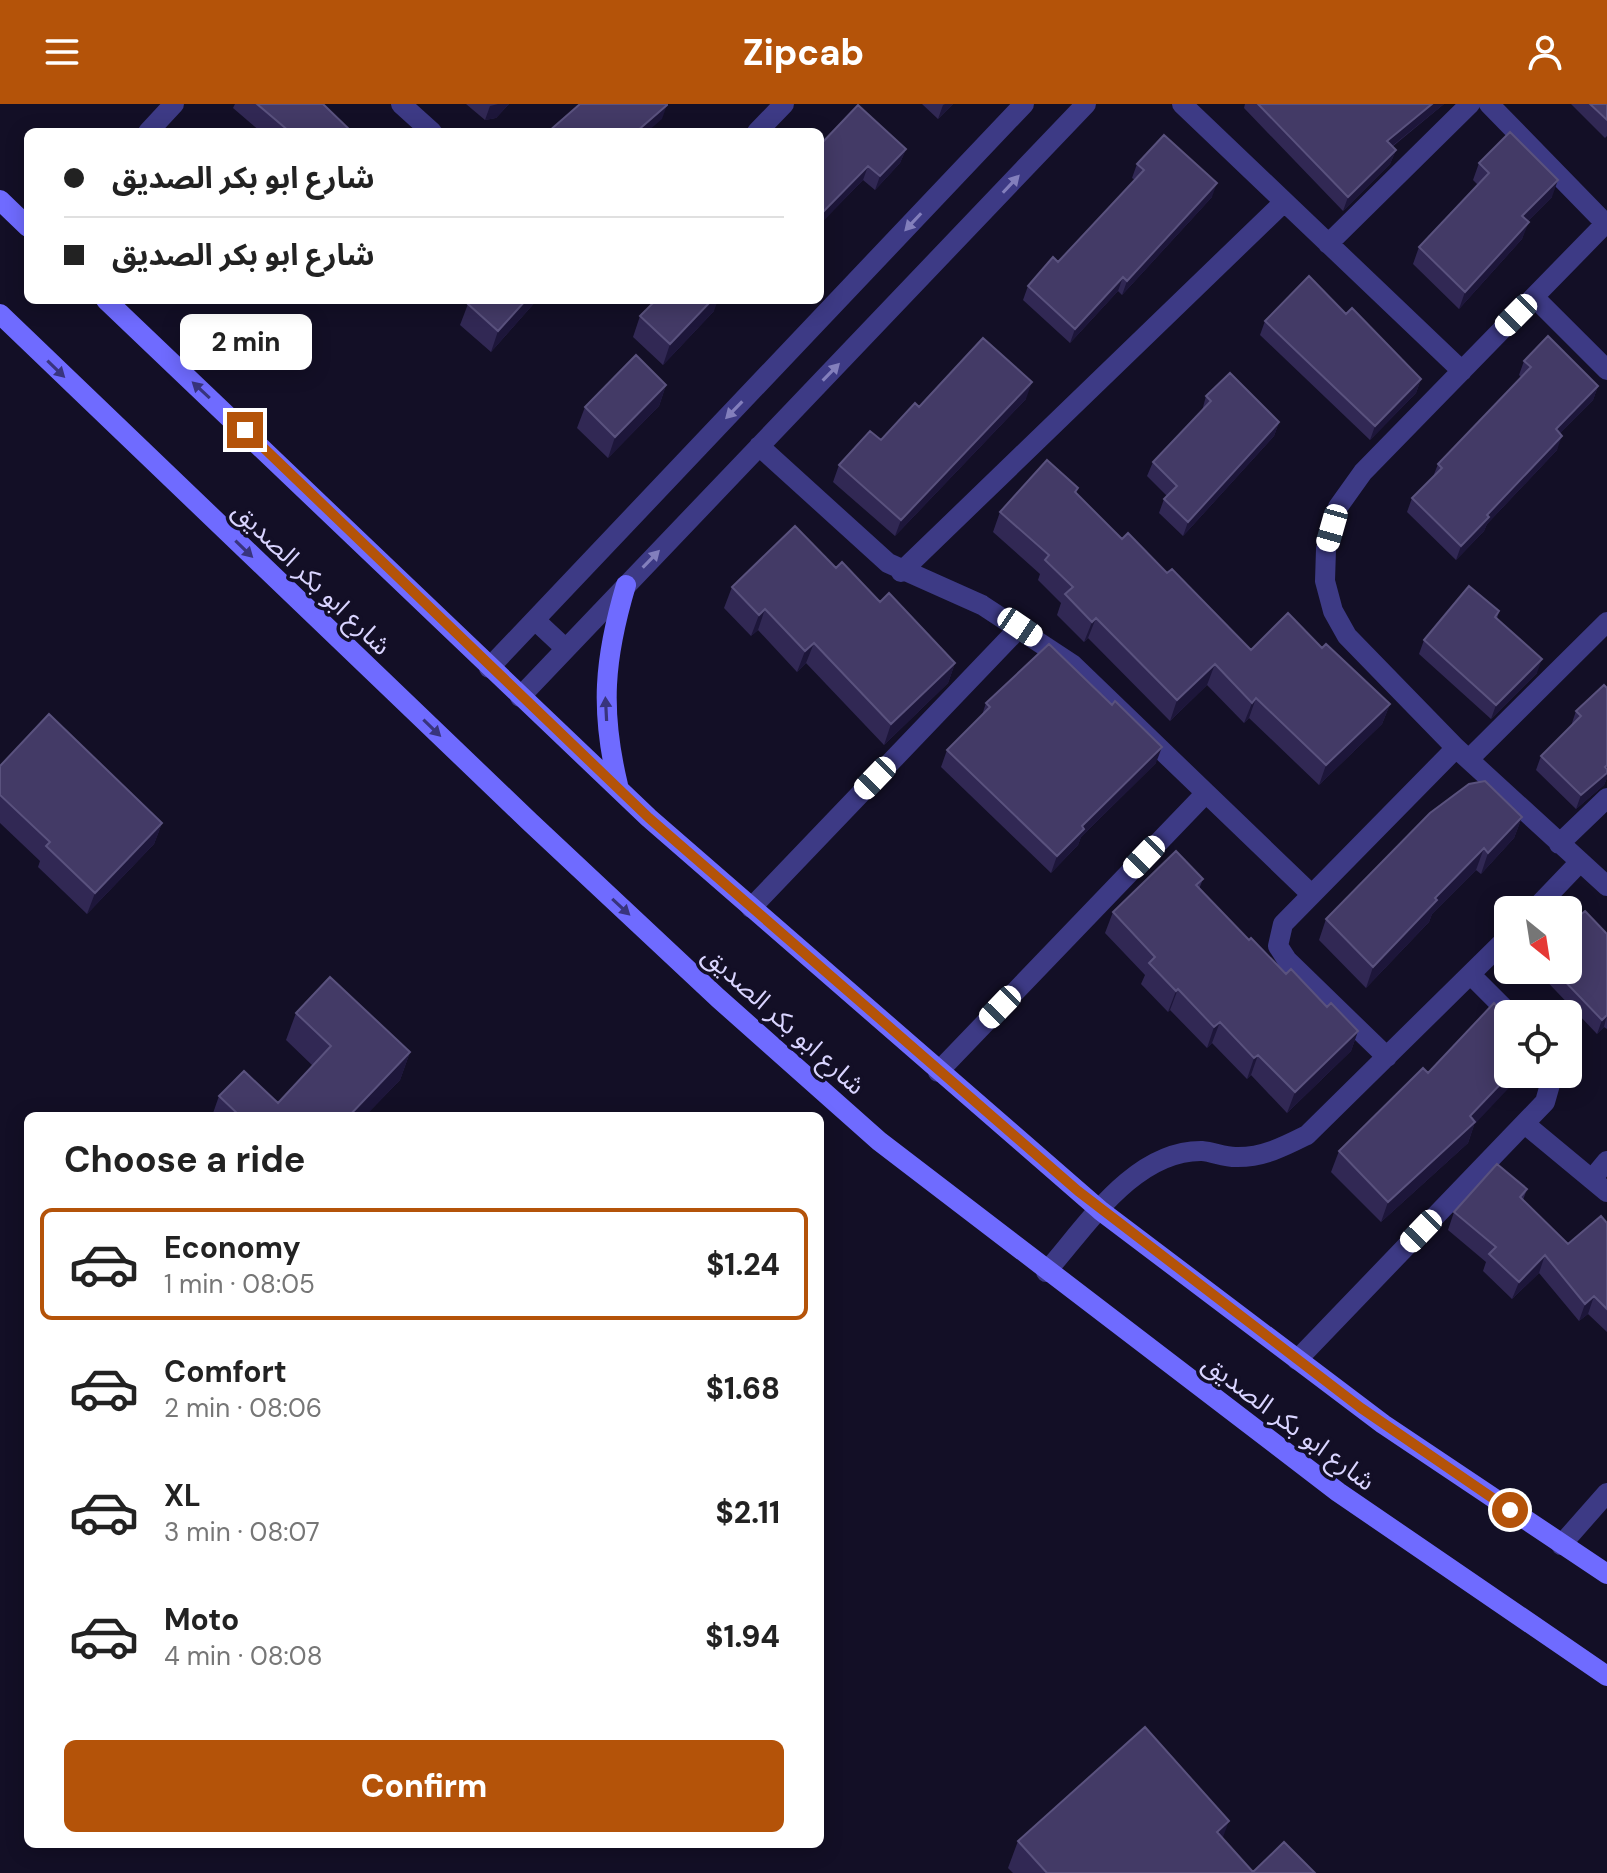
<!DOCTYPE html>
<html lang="en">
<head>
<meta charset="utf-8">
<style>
  :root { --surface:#fff; --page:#f2f2f2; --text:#222; --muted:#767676; --line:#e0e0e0; --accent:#b45309 }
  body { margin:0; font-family:"DM Sans","Noto Sans Arabic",sans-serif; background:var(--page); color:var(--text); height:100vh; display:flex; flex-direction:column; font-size:30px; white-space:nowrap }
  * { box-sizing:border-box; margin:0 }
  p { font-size:26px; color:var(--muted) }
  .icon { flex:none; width:44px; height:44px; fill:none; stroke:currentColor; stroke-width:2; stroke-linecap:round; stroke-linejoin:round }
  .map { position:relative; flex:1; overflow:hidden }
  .sheet { position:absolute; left:24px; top:1008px; width:800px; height:736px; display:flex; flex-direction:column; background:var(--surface); border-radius:12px; box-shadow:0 4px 20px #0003 }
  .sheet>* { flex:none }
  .hud { position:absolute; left:24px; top:24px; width:800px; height:176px; border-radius:12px; box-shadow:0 4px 20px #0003; display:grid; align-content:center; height:176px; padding:0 40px; background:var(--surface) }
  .needle { width:52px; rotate:150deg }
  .controls { position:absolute; left:1494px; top:792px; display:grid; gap:16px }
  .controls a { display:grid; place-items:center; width:88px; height:88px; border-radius:12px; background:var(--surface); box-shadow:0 4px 20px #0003; font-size:40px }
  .end { position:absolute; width:36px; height:36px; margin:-18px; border:10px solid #b45309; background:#fff; box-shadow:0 0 0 4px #fff }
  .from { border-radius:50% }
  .bubble { position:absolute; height:56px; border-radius:12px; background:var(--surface); box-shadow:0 4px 20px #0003; font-size:26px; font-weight:800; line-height:56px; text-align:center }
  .car { position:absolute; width:24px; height:48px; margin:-24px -12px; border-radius:10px; box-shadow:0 0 6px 2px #0007; background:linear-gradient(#fff 24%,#345 0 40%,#fff 0 76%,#345 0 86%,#fff 0) }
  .hud b { display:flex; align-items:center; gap:28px; height:76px; font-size:30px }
  .hud b+b { border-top:2px solid var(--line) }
  .hud i { width:20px; height:20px; background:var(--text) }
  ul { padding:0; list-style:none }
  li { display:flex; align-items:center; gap:24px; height:112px; margin:0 16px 12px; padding:0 24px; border:4px solid transparent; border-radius:12px }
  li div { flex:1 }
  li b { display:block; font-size:30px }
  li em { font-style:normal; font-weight:800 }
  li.on { border-color:var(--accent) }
  li>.icon { width:72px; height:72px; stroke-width:1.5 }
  h2 { padding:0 40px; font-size:36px; line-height:96px }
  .cta { display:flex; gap:16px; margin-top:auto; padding:16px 40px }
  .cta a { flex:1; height:92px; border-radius:12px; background:var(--accent); color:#fff; font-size:32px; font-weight:800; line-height:92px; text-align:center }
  header { display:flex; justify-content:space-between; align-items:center; height:104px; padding:0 40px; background:var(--accent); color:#fff; font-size:36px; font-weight:800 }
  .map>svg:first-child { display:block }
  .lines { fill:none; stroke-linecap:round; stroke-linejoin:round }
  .minor { stroke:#3d3a85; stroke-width:20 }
  .secondary { stroke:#6f6bff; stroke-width:20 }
  .wall { fill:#312854 }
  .shaded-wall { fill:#1d163a }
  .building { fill:#433a66; stroke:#5a527e; stroke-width:2 }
  .oneway { fill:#837fbc }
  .oneway2 { fill:#38347d }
  .route { stroke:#b45309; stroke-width:10 }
  .labels { text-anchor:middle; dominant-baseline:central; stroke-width:7; stroke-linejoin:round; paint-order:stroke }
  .street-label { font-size:26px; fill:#d9d4ff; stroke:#130f26 }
</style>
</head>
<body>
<header><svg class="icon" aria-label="menu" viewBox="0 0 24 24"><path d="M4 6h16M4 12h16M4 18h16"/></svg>Zipcab<svg class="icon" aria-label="person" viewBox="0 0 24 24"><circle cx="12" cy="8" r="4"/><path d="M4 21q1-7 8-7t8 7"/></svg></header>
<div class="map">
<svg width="1607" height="1769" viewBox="0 0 1607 1769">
  <rect width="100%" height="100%" fill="#130f26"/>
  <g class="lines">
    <!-- minor -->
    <path class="minor" d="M401,0L432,28
      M1182,0L1462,267
      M1489,0L1606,120
      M148,28L174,0
      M757,28L784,0
      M1607,118L1363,368L1338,403L1326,445L1325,477L1333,507L1347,532L1456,644L1607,782
      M1328,140L1470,0
      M1534,193L1607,266
      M759,342L888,459L982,501L1072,560L1311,790
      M901,468L1284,98
      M535,516L566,545
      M489,564L1024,0
      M520,593L1086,0
      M1469,655L1607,518
      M1559,740L1607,694
      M751,804L1020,523
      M1534,806L1580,758
      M1471,871L1510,910
      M1387,953L1287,856L1278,842L1283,820L1456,644
      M938,968L1206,689
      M1525,1020L1607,1088
      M1592,1075L1607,1057
      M1046,1168C1086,1123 1134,1046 1202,1047C1214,1048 1226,1054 1238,1053C1264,1053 1285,1042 1307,1031L1508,833
      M1297,1256L1545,998L1553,970
      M1561,1441L1607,1389"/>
    <!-- secondary -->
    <path class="secondary" d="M0,96L28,123
      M106,196L649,714L1101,1107L1383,1320L1607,1470
      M0,210L530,718L718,894L879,1037L1338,1388L1607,1572
      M618,681C600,606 604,555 626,481"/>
  </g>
  <!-- wall -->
  <path class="wall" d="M235,0H323L352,28H261L233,4Z
    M466,0H509L496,14L485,16Z
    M922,0H953L938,15Z
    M1245,0H1444L1392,43L1396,46L1390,60L1343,107L1244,4Z
    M1571,0H1607V32L1605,34Z
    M820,41L906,45L900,59L875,86L863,76L820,120Z
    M1479,59L1552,93L1528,117L1522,135L1459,205L1413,160L1419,143L1478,81L1473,76Z
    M1137,60L1212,93L1122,191L1118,187L1070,239L1023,196L1028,182L1058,158L1135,76L1132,74Z
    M471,196H537L491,248L460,221L468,200Z
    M714,207L663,261L633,233L640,212Z
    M1346,210L1421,275L1416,289L1370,336L1260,231L1265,217Z
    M1524,257L1598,282L1593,296L1560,329L1557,346L1487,420L1484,427L1456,456L1407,408L1412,394L1433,373L1438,360L1521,273L1519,271Z
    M666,281L659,302L608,354L577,324L585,303Z
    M1206,292L1279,318L1274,332L1183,432L1159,409L1164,395L1167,392L1147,372L1153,358L1202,307Z
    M1026,295L895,432L833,378L839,361L881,336L919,303Z
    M1078,384L1076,390L1122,435L1167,469L1251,546L1322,544L1390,600L1382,620L1319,681L1249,614L1244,619L1207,581L1170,617L1088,534L1084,538L1057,511L1061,499L1038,476L1040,470L993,428L1000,408Z
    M836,464L955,559L948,579L884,641L806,559L797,568L758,526L751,532L724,504L732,483Z
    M1499,507L1497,515L1537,569L1491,615L1419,550L1424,536Z
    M1607,584V674L1604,681L1576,705L1536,666L1541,652L1571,622L1576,607Z
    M986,599L1156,659L1081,733L1078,741L1051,769L941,663L947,646L982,611Z
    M0,662L162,719L154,740L87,810L38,763L40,757L0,719Z
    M1522,713L1514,734L1481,770L1476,766L1432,810L1429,818L1366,884L1319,836L1326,815Z
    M1203,775L1199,785L1249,836L1286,870L1358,927L1351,947L1287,1009L1251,971L1247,975L1212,939L1207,944L1170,906L1168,908L1141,880L1145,871L1105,829L1113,808Z
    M1607,830V925L1604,923L1597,930L1536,866H1568Z
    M296,909L410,948L400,976L365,1012H212L219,992L278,999L313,962L286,936Z
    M1428,969L1474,1021L1468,1039L1381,1118L1331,1068L1339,1047Z
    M1527,1085L1523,1096L1568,1140L1607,1119V1228L1588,1210L1579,1217L1539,1169L1512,1195L1483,1167L1486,1158L1448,1126L1454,1108Z
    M1223,1735L1253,1768L1315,1769H1013L1008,1764L1018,1737Z"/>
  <!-- shaded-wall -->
  <path class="shaded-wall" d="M498,0H509L496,14L485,16L490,2Z
    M945,0H953L938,15L943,1Z
    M1432,0H1444L1381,51L1387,37Z
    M667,1L662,15L647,28H636Z
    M906,45L900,59L875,86L880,72Z
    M1396,46L1390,60L1343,107L1348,93Z
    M868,62L863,76L820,120L821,110Z
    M1558,76L1552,93L1516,129L1522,112Z
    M1217,79L1212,93L1122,191L1127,177Z
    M1529,118L1522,135L1459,205L1465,188Z
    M1123,173L1118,187L1070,239L1075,225Z
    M526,196H537L491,248L498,227Z
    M712,196H718L714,207L663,261L670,240Z
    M1421,275L1416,289L1370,336L1375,322Z
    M1032,278L1026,295L895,432L901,416Z
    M666,281L659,302L608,354L615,333Z
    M1598,282L1593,296L1550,339L1556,325Z
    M1279,318L1274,332L1183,432L1188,418Z
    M1562,332L1557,346L1487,420L1484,427L1456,456L1461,442L1487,411Z
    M765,505L758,526L751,532L759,511Z
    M1096,514L1088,534L1084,538L1092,518Z
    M814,539L806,559L797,568L805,547Z
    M1542,555L1537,569L1491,615L1496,601Z
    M955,559L948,579L884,641L891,620Z
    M1215,560L1207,581L1170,617L1177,596Z
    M1256,594L1249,614L1244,619L1252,599Z
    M1390,600L1382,620L1319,681L1326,661Z
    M1162,643L1156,659L1081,733L1078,741L1051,769L1057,752L1082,722Z
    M1607,661V674L1604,681L1576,705L1581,691Z
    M1522,713L1514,734L1481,770L1488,749Z
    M162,719L154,740L87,810L95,789Z
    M1484,744L1476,766L1432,810L1429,818L1366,884L1373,863L1435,794Z
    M1178,885L1170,906L1168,908L1176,887Z
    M1607,911L1604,923L1597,930L1602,916Z
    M1220,918L1212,939L1207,944L1214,923Z
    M1358,927L1351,947L1287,1009L1295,988Z
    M410,948L400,976L365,1012H349Z
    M1258,951L1251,971L1247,975L1254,954Z
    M1510,970H1522L1474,1021L1468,1039L1381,1118L1388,1098Z
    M1545,1151L1539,1169L1512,1195L1519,1178Z
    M1594,1192L1588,1210L1579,1217L1585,1200Z
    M1229,1717L1219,1744L1217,1728Z"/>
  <!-- building -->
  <path class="building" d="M257,0H323L352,28H290Z
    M580,0H667V1L636,28L633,26L631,28H548Z
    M1258,0H1432L1387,37L1396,46L1348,93Z
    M1590,0H1607V16Z
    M858,1L906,45L880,72L868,62L821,110L820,41Z
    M1510,28L1558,76L1522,112L1529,118L1465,188L1419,143L1489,69L1479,59Z
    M1164,31L1217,79L1127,177L1123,173L1075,225L1028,182L1053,153L1058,158L1144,66L1137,60Z
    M1309,172L1346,210L1352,204L1421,275L1375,322L1265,217Z
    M471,196H526L498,227L468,200Z
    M656,196H712L670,240L640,212Z
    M1548,232L1598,282L1556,325L1562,332L1487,411L1489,413L1461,442L1412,394L1442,364L1438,360L1531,263L1524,257Z
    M983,234L1032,278L901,416L839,361L870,327L881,336L915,299L919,303Z
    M636,251L666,281L615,333L585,303Z
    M1230,269L1279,318L1188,418L1164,395L1177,382L1153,358L1211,297L1206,292Z
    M1047,356L1078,384L1075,388L1122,435L1128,429L1167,469L1172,465L1251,546L1288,509L1322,544L1326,540L1390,600L1326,661L1256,594L1252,599L1215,560L1177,596L1096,514L1092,518L1065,490L1073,483L1045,456L1049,451L1000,408Z
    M795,422L836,464L842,458L880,498L889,489L955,559L891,620L814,539L805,547L765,505L759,511L732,483Z
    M1469,482L1499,507L1495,513L1542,555L1496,601L1424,536Z
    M1049,540L1112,601L1115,597L1162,643L1082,722L1084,725L1057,752L947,646L990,603L986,599Z
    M1604,581L1607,584V661L1605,663L1607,665V669L1581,691L1541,652L1581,612L1576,607Z
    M49,610L162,719L95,789L46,742L50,738L0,691V662Z
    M1485,677L1522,713L1488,749L1484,744L1435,794L1437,796L1373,863L1326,815L1430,709L1469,680Z
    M1176,747L1203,775L1196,781L1249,836L1251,834L1286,870L1291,865L1327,903L1331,899L1358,927L1295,988L1258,951L1254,954L1220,918L1214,923L1178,885L1176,887L1149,859L1155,853L1113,808Z
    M1585,807L1607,830V911L1602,916L1554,866H1568V821Z
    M330,873L410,948L349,1012H240L219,992L244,967L278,999L331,942L296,909Z
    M1494,899L1508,912V970H1510L1470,1012L1475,1018L1388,1098L1339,1047L1423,964L1428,969Z
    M1497,1060L1527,1085L1520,1093L1568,1140L1601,1112L1607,1119V1205L1594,1192L1585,1200L1545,1151L1519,1178L1489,1150L1496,1143L1454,1108Z
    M1145,1623L1229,1717L1217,1728L1253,1768L1284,1738L1315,1769H1047L1018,1737Z"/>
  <!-- one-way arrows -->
  <defs><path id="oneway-solid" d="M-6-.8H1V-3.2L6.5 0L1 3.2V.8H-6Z" transform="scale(2)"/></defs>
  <g class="oneway">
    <use href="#oneway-solid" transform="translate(1011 80) rotate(-47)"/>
    <use href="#oneway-solid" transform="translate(913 118) rotate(133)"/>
    <use href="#oneway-solid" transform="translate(831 268) rotate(-46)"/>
    <use href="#oneway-solid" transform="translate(734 306) rotate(134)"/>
    <use href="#oneway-solid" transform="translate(651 455) rotate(-46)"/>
  </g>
  <g class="oneway2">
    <use href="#oneway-solid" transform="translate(56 265) rotate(44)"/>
    <use href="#oneway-solid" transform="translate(201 286) rotate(-137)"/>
    <use href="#oneway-solid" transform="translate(244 445) rotate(44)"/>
    <use href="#oneway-solid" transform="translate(606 605) rotate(-93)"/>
    <use href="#oneway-solid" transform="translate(432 624) rotate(44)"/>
    <use href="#oneway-solid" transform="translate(621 803) rotate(43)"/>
  </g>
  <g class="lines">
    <!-- route -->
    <path class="route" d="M245,326L649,714L1078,1087L1361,1304L1510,1406"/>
  </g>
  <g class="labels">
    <!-- street labels -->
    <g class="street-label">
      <text transform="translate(312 474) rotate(44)">شارع ابو بكر الصديق</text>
      <text transform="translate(784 916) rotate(42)">شارع ابو بكر الصديق</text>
      <text transform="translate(1289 1318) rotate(37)">شارع ابو بكر الصديق</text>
    </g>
  </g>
</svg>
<div class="controls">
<a><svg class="needle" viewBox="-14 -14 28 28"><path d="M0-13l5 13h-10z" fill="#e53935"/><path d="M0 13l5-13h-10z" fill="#767676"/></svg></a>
<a><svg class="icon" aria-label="locate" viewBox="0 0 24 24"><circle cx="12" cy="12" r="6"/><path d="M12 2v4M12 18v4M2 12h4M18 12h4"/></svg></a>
</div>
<i class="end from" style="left:1510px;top:1406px"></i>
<i class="end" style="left:245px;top:326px"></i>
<div class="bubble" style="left:180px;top:210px;width:132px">2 min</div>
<i class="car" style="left:1516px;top:211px;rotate:225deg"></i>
<i class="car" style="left:1332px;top:424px;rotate:196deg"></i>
<i class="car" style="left:1020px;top:523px;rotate:124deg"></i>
<i class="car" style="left:875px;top:674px;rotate:224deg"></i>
<i class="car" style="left:1144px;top:753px;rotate:224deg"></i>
<i class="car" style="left:1000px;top:903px;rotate:224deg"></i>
<i class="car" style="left:1421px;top:1127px;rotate:224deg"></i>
<div class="hud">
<b><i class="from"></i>شارع ابو بكر الصديق</b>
<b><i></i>شارع ابو بكر الصديق</b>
</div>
<section class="sheet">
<h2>Choose a ride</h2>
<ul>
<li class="on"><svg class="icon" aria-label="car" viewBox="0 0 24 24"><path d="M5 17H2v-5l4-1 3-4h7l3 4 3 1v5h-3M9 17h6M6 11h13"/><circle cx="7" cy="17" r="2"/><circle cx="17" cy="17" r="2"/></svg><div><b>Economy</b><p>1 min · 08:05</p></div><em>$1.24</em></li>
<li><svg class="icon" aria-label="car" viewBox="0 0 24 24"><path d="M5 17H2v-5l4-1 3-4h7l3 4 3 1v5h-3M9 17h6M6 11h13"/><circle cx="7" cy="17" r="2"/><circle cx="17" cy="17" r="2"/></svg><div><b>Comfort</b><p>2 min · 08:06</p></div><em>$1.68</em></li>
<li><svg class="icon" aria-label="car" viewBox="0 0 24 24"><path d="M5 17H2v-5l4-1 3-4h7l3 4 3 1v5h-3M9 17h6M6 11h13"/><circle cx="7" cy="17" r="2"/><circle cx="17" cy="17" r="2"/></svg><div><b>XL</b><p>3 min · 08:07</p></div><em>$2.11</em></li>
<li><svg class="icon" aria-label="car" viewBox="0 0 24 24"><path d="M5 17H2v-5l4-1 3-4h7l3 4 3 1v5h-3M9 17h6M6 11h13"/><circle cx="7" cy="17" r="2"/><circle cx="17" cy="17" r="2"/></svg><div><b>Moto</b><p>4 min · 08:08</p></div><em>$1.94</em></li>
</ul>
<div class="cta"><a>Confirm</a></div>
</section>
</div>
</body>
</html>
